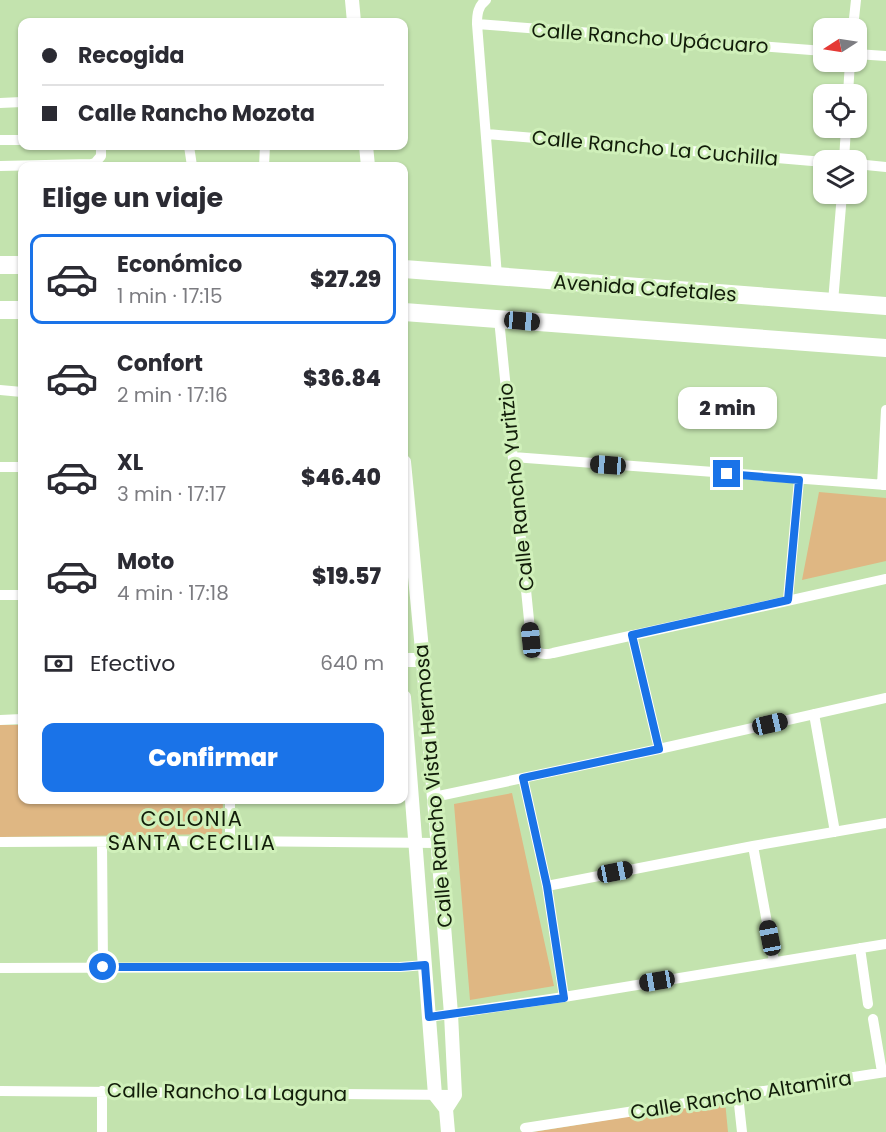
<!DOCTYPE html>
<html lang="es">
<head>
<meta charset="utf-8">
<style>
  :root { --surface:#fff; --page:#f2f2f3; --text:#2b2b33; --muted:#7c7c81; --line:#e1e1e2; --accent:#1a73e8 }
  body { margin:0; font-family:Poppins,sans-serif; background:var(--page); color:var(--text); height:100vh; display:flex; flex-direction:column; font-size:22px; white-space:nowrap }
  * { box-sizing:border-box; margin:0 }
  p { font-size:20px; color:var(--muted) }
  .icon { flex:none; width:33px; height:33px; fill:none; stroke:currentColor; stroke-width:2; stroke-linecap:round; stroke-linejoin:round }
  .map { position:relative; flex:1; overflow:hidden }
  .details { position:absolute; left:18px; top:162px; width:390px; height:642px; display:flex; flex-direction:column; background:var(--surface); border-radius:12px; box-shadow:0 2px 4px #0004 }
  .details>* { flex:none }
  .banner { position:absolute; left:18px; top:18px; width:390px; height:132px; border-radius:12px; box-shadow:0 2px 4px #0004; display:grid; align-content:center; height:132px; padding:0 24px; background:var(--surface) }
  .needle { width:39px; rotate:258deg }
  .tools { position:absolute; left:813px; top:18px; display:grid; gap:12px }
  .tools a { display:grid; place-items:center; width:54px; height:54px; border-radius:12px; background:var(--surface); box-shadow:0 2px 4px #0004; font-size:30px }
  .end { position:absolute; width:27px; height:27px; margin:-14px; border:8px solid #1a73e8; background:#fff; box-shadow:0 0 0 3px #fff }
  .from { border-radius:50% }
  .bubble { position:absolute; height:42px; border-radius:12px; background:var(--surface); box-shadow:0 2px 4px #0004; font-size:20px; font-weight:800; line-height:42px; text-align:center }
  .car { position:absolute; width:18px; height:36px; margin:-18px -9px; border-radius:8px; box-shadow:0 0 4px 2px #0007; background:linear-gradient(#222 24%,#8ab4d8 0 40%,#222 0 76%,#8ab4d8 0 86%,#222 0) }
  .banner b { display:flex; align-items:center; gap:21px; height:57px; font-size:22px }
  .banner b+b { border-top:2px solid var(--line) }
  .banner i { width:15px; height:15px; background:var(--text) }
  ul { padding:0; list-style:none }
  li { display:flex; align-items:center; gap:18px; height:90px; margin:0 12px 9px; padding:0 12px; border:3px solid transparent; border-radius:12px }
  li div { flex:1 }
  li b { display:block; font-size:22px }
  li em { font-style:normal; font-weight:800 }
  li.selected { border-color:var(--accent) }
  li>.icon { width:54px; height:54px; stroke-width:1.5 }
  h2 { padding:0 24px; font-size:27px; line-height:72px }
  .pay { display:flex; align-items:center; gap:15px; height:66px; padding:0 24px; font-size:22px }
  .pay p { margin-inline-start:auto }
  .primary-button { display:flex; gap:12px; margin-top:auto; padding:12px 24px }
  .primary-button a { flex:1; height:69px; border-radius:12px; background:var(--accent); color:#fff; font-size:24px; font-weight:800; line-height:69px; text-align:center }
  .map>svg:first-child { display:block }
  .green { fill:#dfb783 }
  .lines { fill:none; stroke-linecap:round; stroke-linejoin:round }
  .minor { stroke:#fff; stroke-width:10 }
  .tertiary { stroke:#fff; stroke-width:14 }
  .primary { stroke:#fff; stroke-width:18 }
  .route { stroke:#1a73e8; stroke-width:8 }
  .labels { text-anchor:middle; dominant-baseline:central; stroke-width:6; stroke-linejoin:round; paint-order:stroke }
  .street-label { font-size:20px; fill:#111c09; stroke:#d0f0ba }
  .neighbourhood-label { font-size:21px; letter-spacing:1.5px; fill:#111c09; stroke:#d0f0ba }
</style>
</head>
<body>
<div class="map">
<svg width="886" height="1132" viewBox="0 0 886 1132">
  <rect width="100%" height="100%" fill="#c3e3ae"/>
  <!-- green -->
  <path class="green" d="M819,492L886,498V561L802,580Z
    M0,725H22V800H223L222,834L0,837Z
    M512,793L554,986L470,1000L454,804Z
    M725,1101L728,1132H533Z"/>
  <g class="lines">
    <!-- minor -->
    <path class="minor" d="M486,0C478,6 477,14 477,24L497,276
      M477,24L824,51
      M853,28L856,0
      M856,54L886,56
      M848,94L850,62
      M0,103L22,102
      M487,134L824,162
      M0,140H22
      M189,146L192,166
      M844,160L846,128
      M856,164L886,167
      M0,166L91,164L95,163L101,156V146
      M264,166L265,146
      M833,302L842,194
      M499,319L531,640C534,653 541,656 553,653L886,579
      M0,390L22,392
      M513,457L886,485
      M0,467H22
      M882,485L886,410
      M0,595H22
      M788,599L799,480
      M632,635L659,749
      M814,714L835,832
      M0,720L22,719
      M523,778L547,886L564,997
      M434,797L659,749L886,698
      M230,800V841
      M0,842L230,841L438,843
      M102,842L103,967
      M753,846L774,961
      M547,886L753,846L886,823
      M860,948L868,1004
      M0,968L400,967L425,965
      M429,1017L564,997L886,944
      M873,1019L882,1072
      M0,1091L455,1095
      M738,1095L742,1132
      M525,1128L886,1072
      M102,1132V1091"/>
    <!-- tertiary -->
    <path class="tertiary" d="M352,0L354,22
      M366,146L368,166
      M404,462L423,660L451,1014L455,1095L446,1109
      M404,660H423
      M404,697L435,1095L446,1109L448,1132"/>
    <!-- primary -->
    <path class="primary" d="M0,265H22
      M404,269L886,306
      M0,310H22
      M404,312L886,348"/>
  </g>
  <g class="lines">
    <!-- route -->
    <path class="route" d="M103,967H400L425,965L429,1017L564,998L547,886L523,778L659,749L632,635L788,600L799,480L727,474"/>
  </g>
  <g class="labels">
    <!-- street labels -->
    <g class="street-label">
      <text transform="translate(650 38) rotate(4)">Calle Rancho Upácuaro</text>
      <text transform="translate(655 148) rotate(5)">Calle Rancho La Cuchilla</text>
      <text transform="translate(645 288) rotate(4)">Avenida Cafetales</text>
      <text transform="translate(516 487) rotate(-96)">Calle Rancho Yuritzio</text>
      <text transform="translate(433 786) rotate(-95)">Calle Rancho Vista Hermosa</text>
      <text transform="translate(227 1092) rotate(1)">Calle Rancho La Laguna</text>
      <text transform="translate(741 1095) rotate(-9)">Calle Rancho Altamira</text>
    </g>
    <!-- neighbourhood labels -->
    <g class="neighbourhood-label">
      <text x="192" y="818">COLONIA<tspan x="192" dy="24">SANTA CECILIA</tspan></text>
    </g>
  </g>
</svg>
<div class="tools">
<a><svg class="needle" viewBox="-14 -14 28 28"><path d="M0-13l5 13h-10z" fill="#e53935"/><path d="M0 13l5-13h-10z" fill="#7c7c81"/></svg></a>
<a><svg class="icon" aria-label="locate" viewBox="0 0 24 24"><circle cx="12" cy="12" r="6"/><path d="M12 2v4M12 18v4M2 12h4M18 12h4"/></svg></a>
<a><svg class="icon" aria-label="layers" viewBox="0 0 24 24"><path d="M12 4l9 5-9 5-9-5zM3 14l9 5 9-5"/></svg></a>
</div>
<i class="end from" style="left:103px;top:967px"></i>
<i class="end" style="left:727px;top:474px"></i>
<div class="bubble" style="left:678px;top:387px;width:99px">2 min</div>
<i class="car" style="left:522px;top:321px;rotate:95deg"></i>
<i class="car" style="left:608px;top:465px;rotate:274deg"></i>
<i class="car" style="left:531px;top:640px;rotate:354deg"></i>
<i class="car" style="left:770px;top:724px;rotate:77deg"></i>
<i class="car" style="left:615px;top:872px;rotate:79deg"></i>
<i class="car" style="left:770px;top:938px;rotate:349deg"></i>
<i class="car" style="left:657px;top:981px;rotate:260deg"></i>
<div class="banner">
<b><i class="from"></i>Recogida</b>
<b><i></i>Calle Rancho Mozota</b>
</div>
<section class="details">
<h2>Elige un viaje</h2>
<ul>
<li class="selected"><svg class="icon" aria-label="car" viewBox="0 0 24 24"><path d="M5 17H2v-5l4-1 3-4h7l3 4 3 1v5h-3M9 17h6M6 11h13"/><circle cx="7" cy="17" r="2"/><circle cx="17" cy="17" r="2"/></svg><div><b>Económico</b><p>1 min · 17:15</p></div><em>$27.29</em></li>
<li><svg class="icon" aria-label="car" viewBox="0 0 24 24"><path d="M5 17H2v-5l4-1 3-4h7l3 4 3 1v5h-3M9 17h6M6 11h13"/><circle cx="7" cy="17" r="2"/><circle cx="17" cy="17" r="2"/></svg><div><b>Confort</b><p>2 min · 17:16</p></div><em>$36.84</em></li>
<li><svg class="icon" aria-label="car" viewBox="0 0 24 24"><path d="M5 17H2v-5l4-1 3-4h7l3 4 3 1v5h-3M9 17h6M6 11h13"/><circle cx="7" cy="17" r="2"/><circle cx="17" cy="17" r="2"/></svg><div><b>XL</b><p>3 min · 17:17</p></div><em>$46.40</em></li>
<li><svg class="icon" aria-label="car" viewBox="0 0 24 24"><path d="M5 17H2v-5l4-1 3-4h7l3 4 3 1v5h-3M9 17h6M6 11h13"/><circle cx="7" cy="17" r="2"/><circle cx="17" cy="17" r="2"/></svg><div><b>Moto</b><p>4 min · 17:18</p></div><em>$19.57</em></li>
</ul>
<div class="pay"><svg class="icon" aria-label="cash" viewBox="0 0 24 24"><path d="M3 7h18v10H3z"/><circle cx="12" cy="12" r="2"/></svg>Efectivo<p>640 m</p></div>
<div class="primary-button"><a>Confirmar</a></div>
</section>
</div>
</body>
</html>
